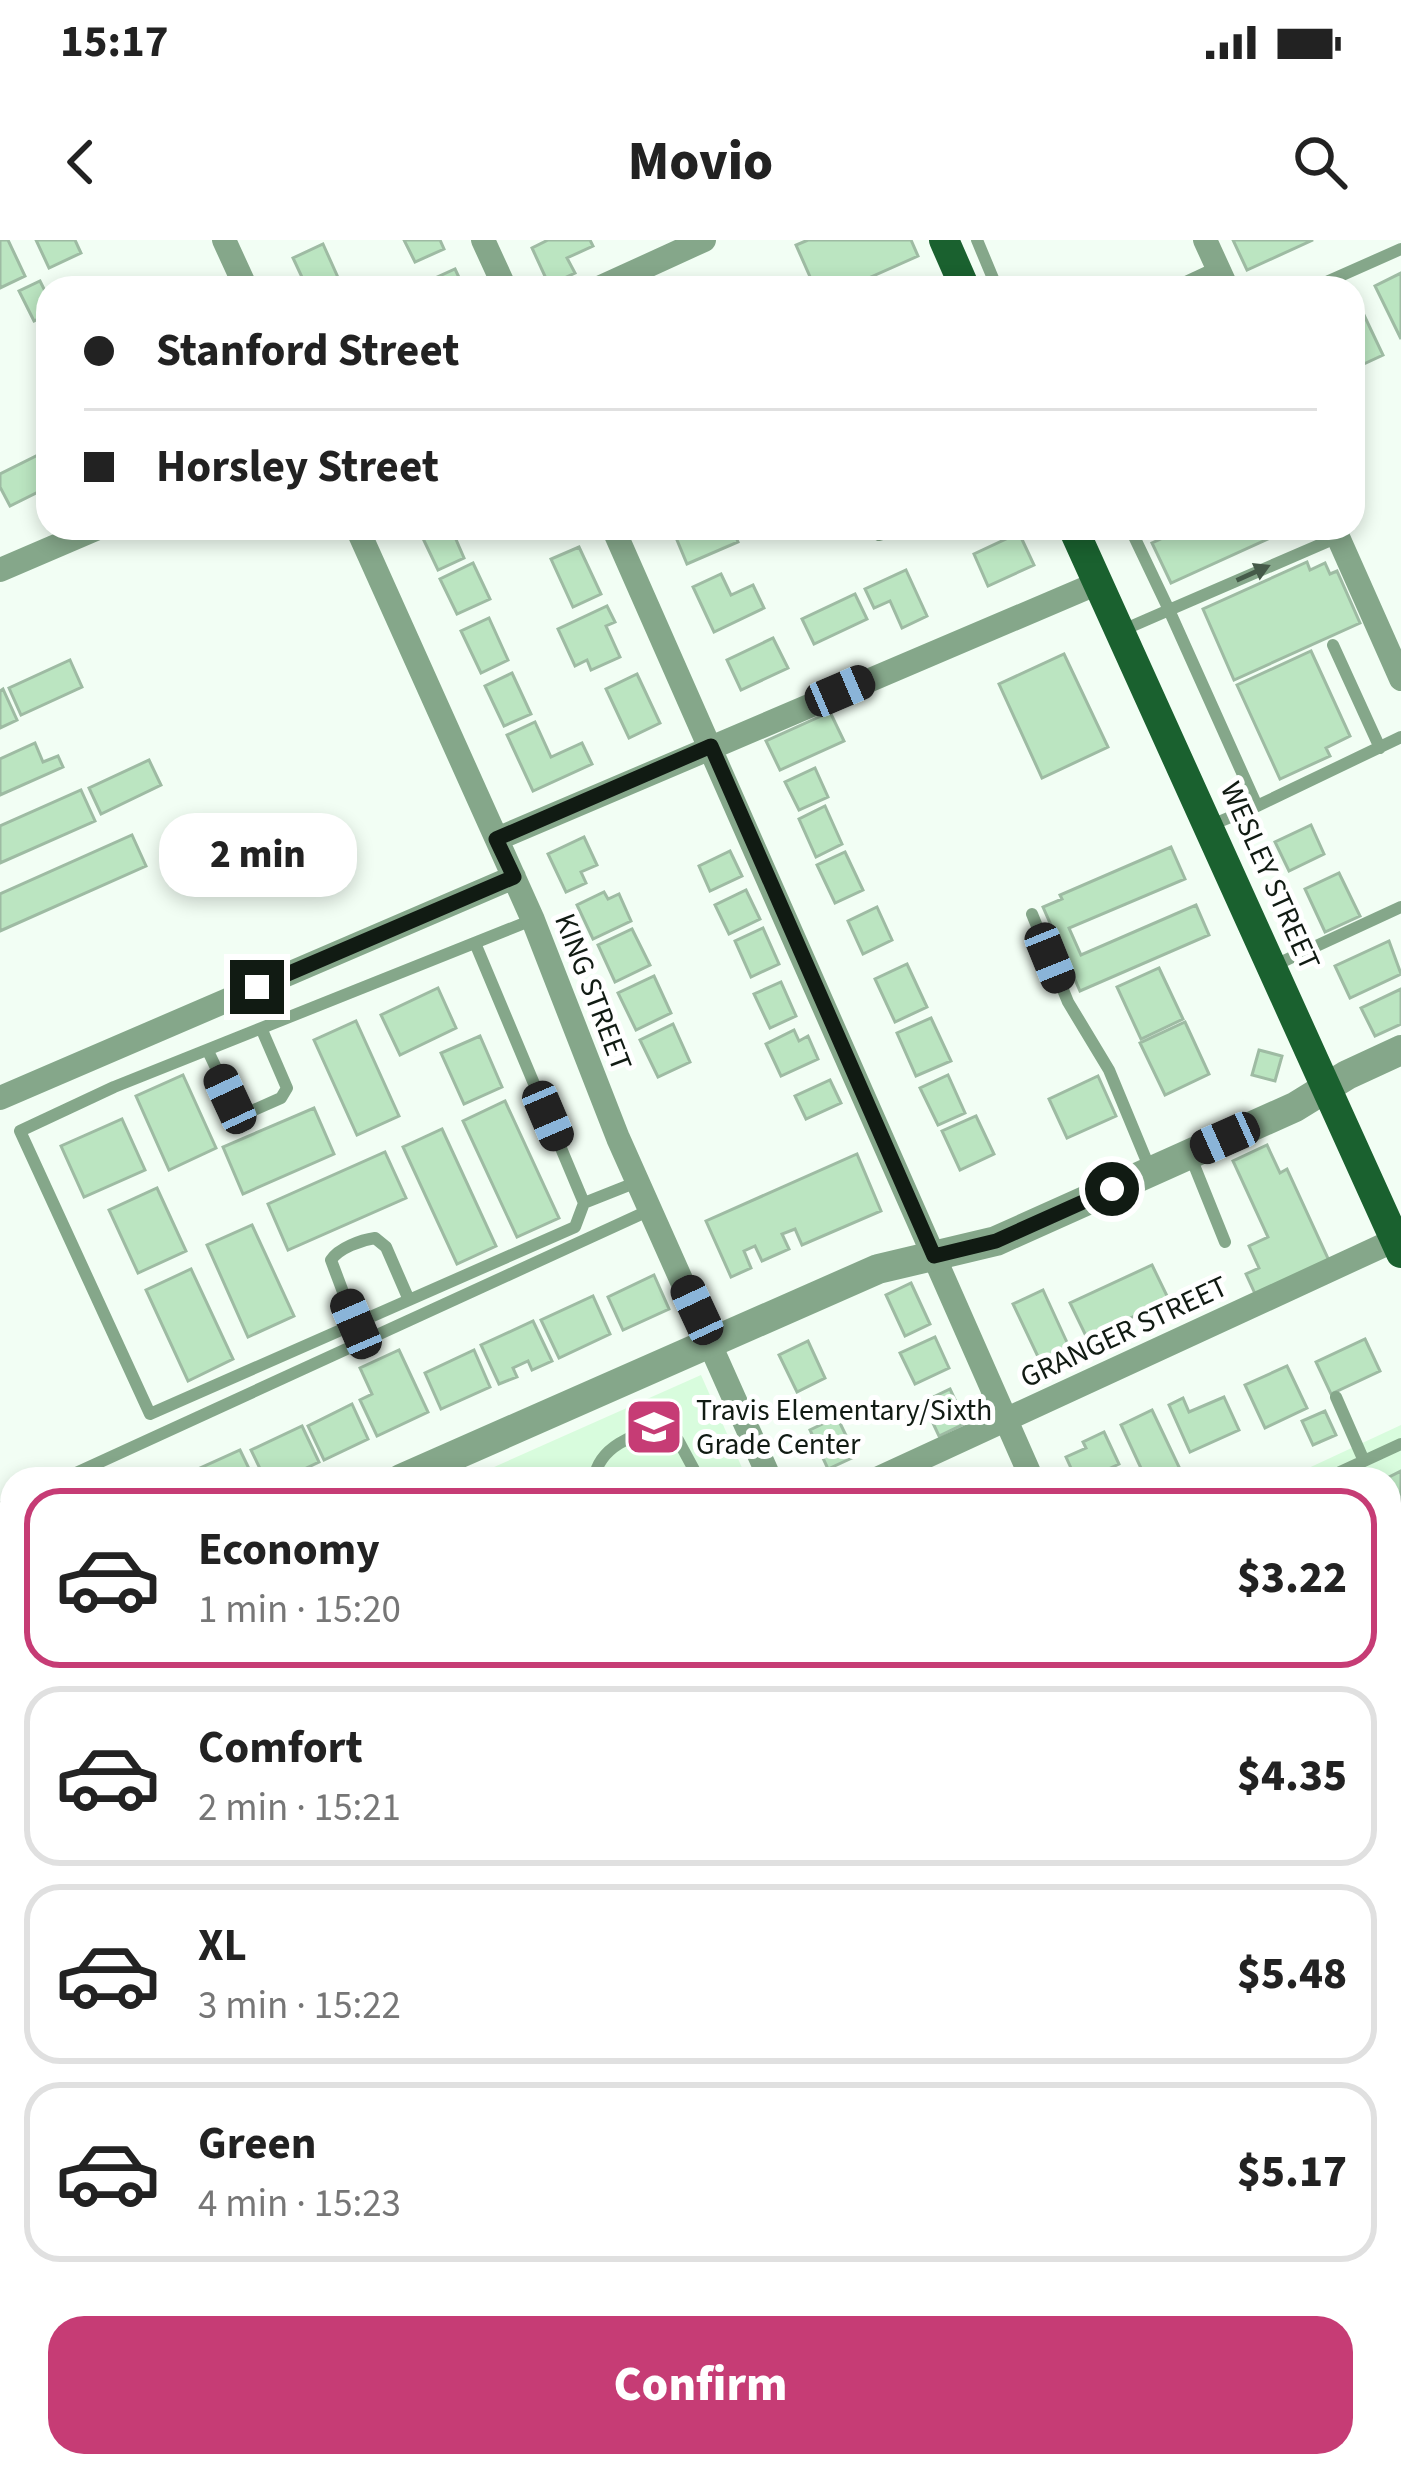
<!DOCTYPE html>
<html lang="en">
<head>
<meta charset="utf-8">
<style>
  :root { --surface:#fff; --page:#f6f6f6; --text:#222; --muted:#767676; --line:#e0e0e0; --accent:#c63c75 }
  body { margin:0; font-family:"Source Sans 3",sans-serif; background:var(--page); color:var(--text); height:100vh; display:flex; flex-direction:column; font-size:45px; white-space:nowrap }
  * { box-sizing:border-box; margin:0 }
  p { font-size:39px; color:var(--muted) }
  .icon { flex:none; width:66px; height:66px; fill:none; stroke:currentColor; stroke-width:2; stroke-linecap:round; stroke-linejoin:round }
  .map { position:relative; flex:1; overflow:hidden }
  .side { position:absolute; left:0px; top:1227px; width:1401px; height:1011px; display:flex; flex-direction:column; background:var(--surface); border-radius:36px 36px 0 0; box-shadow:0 6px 18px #0003 }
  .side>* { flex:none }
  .guide { position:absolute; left:36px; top:36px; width:1329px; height:264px; border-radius:36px; box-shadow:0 6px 18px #0003; display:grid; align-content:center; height:264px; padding:0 48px; background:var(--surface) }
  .end { position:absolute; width:54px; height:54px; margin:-27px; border:15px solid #111b13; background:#fff; box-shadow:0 0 0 6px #fff }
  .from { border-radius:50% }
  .bubble { position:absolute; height:84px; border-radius:36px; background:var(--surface); box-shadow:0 6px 18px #0003; font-size:39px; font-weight:800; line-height:84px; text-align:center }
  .car { position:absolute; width:36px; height:72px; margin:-36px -18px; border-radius:15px; box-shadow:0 0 9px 3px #0007; background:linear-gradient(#222 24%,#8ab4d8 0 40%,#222 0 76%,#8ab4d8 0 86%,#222 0) }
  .guide b { display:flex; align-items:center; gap:42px; height:114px; font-size:45px }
  .guide b+b { border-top:3px solid var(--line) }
  .guide i { width:30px; height:30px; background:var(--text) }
  ul { padding:21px 0 0; list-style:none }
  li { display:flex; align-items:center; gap:36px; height:180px; margin:0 24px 18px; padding:0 24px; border:6px solid var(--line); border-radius:36px }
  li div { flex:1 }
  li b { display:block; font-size:45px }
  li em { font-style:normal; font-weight:800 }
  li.on { border-color:var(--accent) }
  li>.icon { width:108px; height:108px; stroke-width:1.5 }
  .primary-button { display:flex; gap:24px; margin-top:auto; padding:24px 48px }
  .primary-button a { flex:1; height:138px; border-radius:36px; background:var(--accent); color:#fff; font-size:48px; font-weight:800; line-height:138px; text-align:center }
  .status { display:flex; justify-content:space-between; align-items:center; height:84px; padding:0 60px; background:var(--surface); direction:ltr }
  .status svg { height:33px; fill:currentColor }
  header { display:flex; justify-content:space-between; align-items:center; height:156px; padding:0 48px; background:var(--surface); font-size:54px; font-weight:800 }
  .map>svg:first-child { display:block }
  .built { fill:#d8fcdd }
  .green { fill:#cce6d0 }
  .building { fill:#bbe5c1; stroke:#9ebba3; stroke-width:3 }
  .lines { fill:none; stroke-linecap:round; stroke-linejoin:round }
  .service { stroke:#85a78a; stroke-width:12 }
  .minor { stroke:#85a78a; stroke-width:24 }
  .tertiary { stroke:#85a78a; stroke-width:30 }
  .primary { stroke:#1a612f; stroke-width:30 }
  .oneway { fill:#455a49 }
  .route { stroke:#111b13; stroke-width:15 }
  .labels { text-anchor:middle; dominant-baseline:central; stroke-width:10; stroke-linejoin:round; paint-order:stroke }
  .street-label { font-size:30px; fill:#111b13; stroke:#fff }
  .poi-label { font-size:30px; fill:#111b13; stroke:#fff; text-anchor:start }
</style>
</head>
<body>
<div class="status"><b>15:17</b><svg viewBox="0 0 49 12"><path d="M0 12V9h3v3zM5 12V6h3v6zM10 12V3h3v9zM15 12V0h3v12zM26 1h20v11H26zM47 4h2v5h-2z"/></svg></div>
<header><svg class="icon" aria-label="back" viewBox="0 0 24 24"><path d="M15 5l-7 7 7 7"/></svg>Movio<svg class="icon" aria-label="search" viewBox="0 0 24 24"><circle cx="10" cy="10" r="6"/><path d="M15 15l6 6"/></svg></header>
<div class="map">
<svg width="1401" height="2237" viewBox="0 0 1401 2237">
  <rect width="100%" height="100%" fill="#f2fef4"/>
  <!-- built -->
  <path class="built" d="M701,1135L747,1239H467Z
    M1401,1185V1344L1389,1349V1239H1285Z
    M1401,1385V1531L1397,1533L1389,1515V1390Z
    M12,1442V1935L0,1940V1447Z"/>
  <!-- green -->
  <path class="green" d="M333,2226H1180L1185,2237H309Z"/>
  <!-- building -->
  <path class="building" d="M0,0H8L25,36L0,48Z
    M36,0H75L81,13L49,28Z
    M404,0H440L444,9L415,22Z
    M548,0H590L593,6L567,18L575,33L549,45L532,8Z
    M808,0H911L918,16L846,48H815L796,5Z
    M1233,0H1313L1247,30Z
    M323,4L340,42L327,48H307L293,18Z
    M455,29L464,48H424L422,44Z
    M1401,33V99L1375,46Z
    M40,41L48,57V74L34,81L19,51Z
    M1354,54L1383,115L1353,129V55Z
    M38,215L48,236V247L10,266L0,247V234Z
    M418,288H451L464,318L438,330Z
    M672,288H732L738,302L687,324Z
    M1185,288H1292L1171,343L1152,303Z
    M1019,293L1034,325L988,346L974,314Z
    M579,307L601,354L573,367L551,319Z
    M1307,322L1310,330L1325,323L1330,334L1337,331L1360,383L1234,440L1203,369Z
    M473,323L490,359L457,374L440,339Z
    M906,330L927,376L902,388L890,361L874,368L865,349Z
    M721,334L731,355L753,345L764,368L714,392L693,347Z
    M855,354L867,379L814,404L802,379Z
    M607,366L615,382L606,386L620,417L591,430L587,420L575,426L558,389Z
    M489,378L508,420L481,433L461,391Z
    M773,398L788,428L741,450L727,420Z
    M1311,411L1350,496L1326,508L1330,516L1280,539L1237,445Z
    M1064,414L1108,507L1042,538L999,444Z
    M70,420L82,447L21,475L9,448Z
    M512,433L531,474L504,486L485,446Z
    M637,434L660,483L629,498L606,449Z
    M3,449L17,480L0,488V451Z
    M830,472L844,501L780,530L766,501Z
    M535,482L551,517L582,503L592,524L533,551L507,495Z
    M35,503L43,522L58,516L63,527L0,555V519Z
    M149,520L161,545L101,574L89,548Z
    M815,528L828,557L799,570L785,542Z
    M81,550L95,581L0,623V586Z
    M825,566L842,604L816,617L799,579Z
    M1311,585L1324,614L1289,631L1275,602Z
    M132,595L146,626L0,691V654Z
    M584,597L597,625L581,632L586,643L566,652L548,614Z
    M1171,607L1185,639L1069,688L1081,715L1196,665L1209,695L1080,751L1043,667L1062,659L1060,655Z
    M730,611L742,636L710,651L699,626Z
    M845,612L863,650L835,663L817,625Z
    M1339,633L1360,676L1325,692L1305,649Z
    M746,650L760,679L729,694L715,665Z
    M604,652L608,659L619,654L631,681L593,699L577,665Z
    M877,667L892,700L863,714L848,681Z
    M763,688L779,724L751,737L735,701Z
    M632,689L650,725L615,742L598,705Z
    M1389,701L1401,734L1350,758L1335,726Z
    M907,724L927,767L895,782L875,739Z
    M1159,728L1183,779L1141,799L1117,747Z
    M654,736L671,773L636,790L618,753Z
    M781,742L796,776L770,788L754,754Z
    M438,748L456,788L400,815L381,775Z
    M1401,749V784L1375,796L1361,768Z
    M931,778L951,821L916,836L897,793Z
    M356,781L399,876L357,895L314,800Z
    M1185,782L1209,834L1165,855L1140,803Z
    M673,784L690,822L658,837L640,800Z
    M794,790L799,801L808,796L818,819L781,836L766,804Z
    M480,796L502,847L464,864L441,813Z
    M1259,810L1282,816L1275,841L1252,835Z
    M183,835L216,908L169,930L136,856Z
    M948,835L965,873L938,885L920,848Z
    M1098,836L1116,876L1067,898L1049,859Z
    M830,840L841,863L806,879L795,856Z
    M505,861L559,978L517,997L463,881Z
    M314,868L334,914L243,954L223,907Z
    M976,876L994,914L960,930L942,891Z
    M122,879L145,930L84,957L61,906Z
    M442,889L496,1006L457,1024L403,907Z
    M1267,905L1280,933L1287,929L1331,1025L1257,1058L1246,1034L1259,1028L1249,1006L1268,997L1233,921Z
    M385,912L406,958L288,1010L268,964Z
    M857,914L881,971L802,1005L795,989L782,994L789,1009L762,1021L755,1006L744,1011L751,1028L731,1037L706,981Z
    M157,948L186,1011L138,1033L109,970Z
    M252,985L294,1076L248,1097L207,1005Z
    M1152,1025L1169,1060L1087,1098L1070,1063Z
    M191,1029L233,1119L188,1141L146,1050Z
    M654,1035L669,1069L623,1090L608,1057Z
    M911,1043L930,1084L905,1096L886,1055Z
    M1043,1050L1070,1109L1041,1123L1013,1064Z
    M593,1056L610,1094L559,1118L541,1080Z
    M533,1081L552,1121L532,1130L528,1121L513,1128L517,1137L499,1144L481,1105Z
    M935,1097L949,1128L915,1144L900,1113Z
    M1365,1099L1380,1131L1331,1154L1316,1122Z
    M808,1101L825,1138L797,1152L779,1115Z
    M399,1110L428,1172L377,1196L360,1160L372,1154L360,1128Z
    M474,1110L490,1147L441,1169L425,1133Z
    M1287,1126L1307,1168L1265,1188L1245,1145Z
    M950,1149L966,1183L939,1196L923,1162Z
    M1224,1157L1239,1190L1190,1212L1169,1165L1183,1158L1189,1172Z
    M352,1164L368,1199L324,1220L308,1186Z
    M1152,1170L1179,1227L1146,1239L1121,1185Z
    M1325,1171L1336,1195L1313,1205L1302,1181Z
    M837,1177L856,1216L828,1229L810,1190Z
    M302,1186L319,1222L283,1239H265L251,1210Z
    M1104,1192L1119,1224L1087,1239H1076L1066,1217L1086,1208L1083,1202Z
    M240,1210L254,1239H190L187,1234Z
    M1401,1231V1274L1389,1280V1239H1385Z
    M1401,1278V1336L1389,1342V1284Z
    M9,1316L12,1355L0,1361V1321Z
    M1401,1637V1674L1393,1677L1389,1643Z
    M12,1988V2066L4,2070L0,2060V1993Z
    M12,2097V2187L1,2190L0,2102Z
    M12,2204V2226H63L39,2237H17L4,2208Z
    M198,2226H292L295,2232L285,2237H174Z"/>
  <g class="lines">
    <!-- service -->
    <path class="service" d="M977,0L997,48
      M1173,48L1218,27
      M1313,48L1401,9
      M867,288L879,295L902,288
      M1130,288L1169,370L1338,297
      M1123,390L1169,370L1257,566L1209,586
      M1333,405L1380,508
      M1257,566L1401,497
      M1032,674L1068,762L1109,830L1150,929
      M475,703L584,963L575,987L150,1174L20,891L114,847L532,680
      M1273,726L1401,667
      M208,811L236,870L245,874L281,858L287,848L262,790
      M1190,915L1225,1002
      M584,963L637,942
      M355,1084L331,1020C339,1008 361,1000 375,998L386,1007L409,1060
      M1336,1157L1364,1221
      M63,1239L650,970
      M594,1239C599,1207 633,1193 663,1189L678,1200L699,1239
      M1325,1239L1401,1204
      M0,1268L12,1262
      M0,1964L12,1959
      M1234,2237L1256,2226"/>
    <!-- minor -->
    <path class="minor" d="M224,0L246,48
      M483,0L505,48
      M1205,0L1227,48
      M599,48L704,0
      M357,288L533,680L618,898L770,1239
      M613,288L1032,1239
      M1334,288L1401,439
      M0,330L98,288
      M497,599L1098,343
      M0,858L514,637
      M877,1239L1395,1000
      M1389,1369L1401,1363
      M1389,1710L1401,1704
      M1389,2036L1401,2047
      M0,2078L12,2073
      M1199,2226L1204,2237
      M69,2237L92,2226"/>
    <!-- tertiary -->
    <path class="tertiary" d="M401,1239L878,1029L996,1001L1295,867L1347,835L1401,810
      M0,1414L12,1408"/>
    <!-- primary -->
    <path class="primary" d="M944,0L965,48
      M1073,288L1401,1013"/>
  </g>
  <!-- one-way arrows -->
  <defs><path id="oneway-solid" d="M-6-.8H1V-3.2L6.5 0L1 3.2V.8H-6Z" transform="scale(3)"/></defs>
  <use class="oneway" href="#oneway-solid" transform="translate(1253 333) rotate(-24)"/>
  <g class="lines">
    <!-- route -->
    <path class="route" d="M257,747L514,637L496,599L711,506L934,1016L996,1001L1112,949"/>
  </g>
  <!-- icons -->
  <defs>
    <symbol id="school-square" viewBox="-11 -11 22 22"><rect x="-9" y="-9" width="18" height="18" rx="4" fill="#c63c75" stroke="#fff"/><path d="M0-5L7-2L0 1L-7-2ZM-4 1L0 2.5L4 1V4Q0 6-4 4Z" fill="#fff"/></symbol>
  </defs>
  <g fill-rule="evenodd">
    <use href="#school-square" x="621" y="1154" width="66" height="66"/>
  </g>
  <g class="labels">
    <!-- street labels -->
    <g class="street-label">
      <text transform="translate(1270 636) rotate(66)">WESLEY STREET</text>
      <text transform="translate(593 752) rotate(69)">KING STREET</text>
      <text transform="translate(1124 1092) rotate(-25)">GRANGER STREET</text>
    </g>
    <!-- poi labels -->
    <g class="poi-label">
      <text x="696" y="1170">Travis Elementary/Sixth<tspan x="696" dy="34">Grade Center</tspan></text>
    </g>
  </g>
</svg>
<i class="end from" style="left:1112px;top:949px"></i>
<i class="end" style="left:257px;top:747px"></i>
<div class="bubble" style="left:159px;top:573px;width:198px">2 min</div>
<i class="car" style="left:840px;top:451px;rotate:67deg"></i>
<i class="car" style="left:1050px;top:718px;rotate:158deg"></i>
<i class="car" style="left:230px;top:859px;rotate:335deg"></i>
<i class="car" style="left:548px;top:876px;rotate:157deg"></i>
<i class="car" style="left:1225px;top:898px;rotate:246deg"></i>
<i class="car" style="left:697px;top:1070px;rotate:335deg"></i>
<i class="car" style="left:356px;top:1084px;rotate:337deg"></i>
<div class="guide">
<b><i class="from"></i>Stanford Street</b>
<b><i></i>Horsley Street</b>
</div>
<section class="side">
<ul>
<li class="on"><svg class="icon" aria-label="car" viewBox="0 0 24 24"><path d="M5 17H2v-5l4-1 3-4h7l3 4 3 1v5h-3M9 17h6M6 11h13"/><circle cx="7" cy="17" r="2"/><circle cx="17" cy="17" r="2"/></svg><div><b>Economy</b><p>1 min · 15:20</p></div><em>$3.22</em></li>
<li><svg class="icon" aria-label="car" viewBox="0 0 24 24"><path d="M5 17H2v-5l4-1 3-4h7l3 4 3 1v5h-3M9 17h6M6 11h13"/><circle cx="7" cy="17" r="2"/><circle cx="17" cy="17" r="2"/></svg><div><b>Comfort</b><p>2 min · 15:21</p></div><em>$4.35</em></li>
<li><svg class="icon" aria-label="car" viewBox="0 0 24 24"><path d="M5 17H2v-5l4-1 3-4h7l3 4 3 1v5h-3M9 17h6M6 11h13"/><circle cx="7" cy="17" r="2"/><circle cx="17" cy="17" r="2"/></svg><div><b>XL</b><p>3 min · 15:22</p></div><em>$5.48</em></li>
<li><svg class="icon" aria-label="car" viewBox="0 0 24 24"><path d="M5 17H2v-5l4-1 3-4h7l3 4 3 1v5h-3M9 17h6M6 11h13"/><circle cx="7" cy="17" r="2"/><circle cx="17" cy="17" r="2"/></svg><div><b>Green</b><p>4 min · 15:23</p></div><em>$5.17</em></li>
</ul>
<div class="primary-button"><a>Confirm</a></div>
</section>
</div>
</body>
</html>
